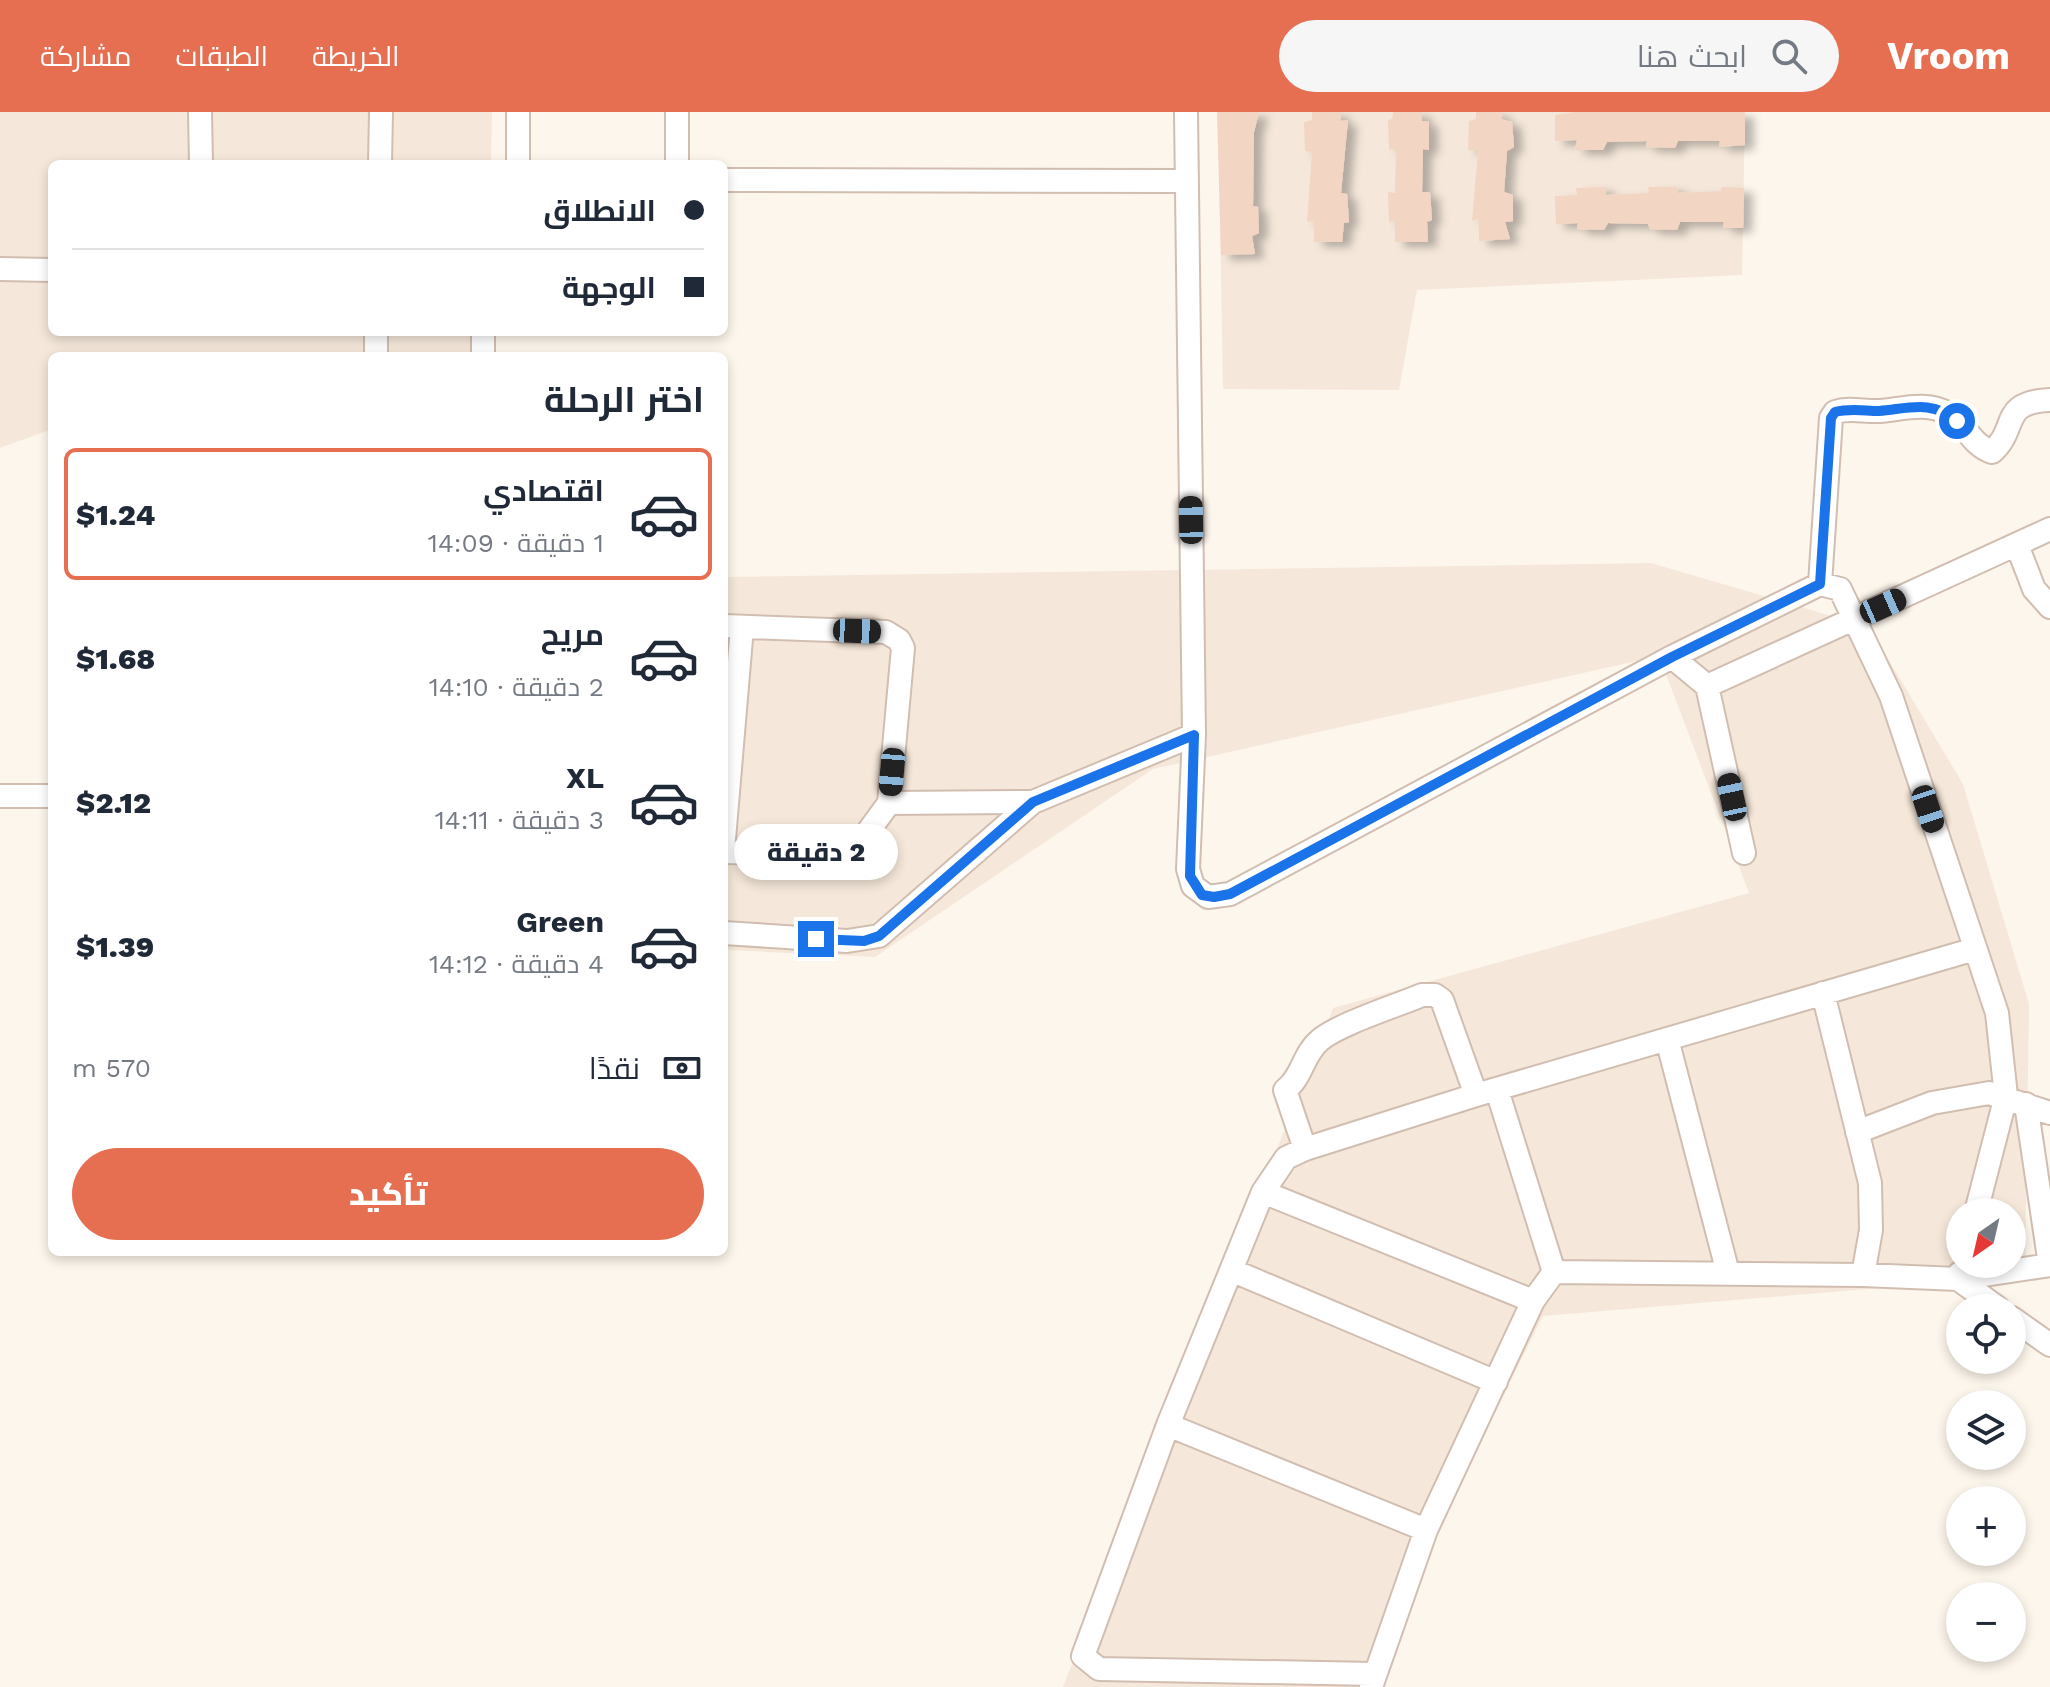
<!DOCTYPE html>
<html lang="ar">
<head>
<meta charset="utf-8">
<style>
  :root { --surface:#fff; --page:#f6f6f7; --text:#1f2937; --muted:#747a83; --line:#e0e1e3; --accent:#e76f51 }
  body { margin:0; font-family:"Work Sans",Cairo,sans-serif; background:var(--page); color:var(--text); direction:rtl; height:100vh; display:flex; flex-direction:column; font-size:30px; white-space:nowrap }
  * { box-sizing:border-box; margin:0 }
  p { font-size:26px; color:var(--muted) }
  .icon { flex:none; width:44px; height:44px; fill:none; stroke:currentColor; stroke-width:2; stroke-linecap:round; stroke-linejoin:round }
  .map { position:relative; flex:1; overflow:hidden; direction:ltr }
  .drawer { position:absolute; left:48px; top:240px; width:680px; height:904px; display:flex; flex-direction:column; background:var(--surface); border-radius:12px; box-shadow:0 4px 12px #0003; direction:rtl }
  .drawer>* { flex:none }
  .guide { position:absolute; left:48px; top:48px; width:680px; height:176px; border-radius:12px; box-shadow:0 4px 12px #0003; direction:rtl; display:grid; align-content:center; height:176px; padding:0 24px; background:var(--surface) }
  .needle { width:52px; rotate:214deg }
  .tools { position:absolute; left:1946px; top:1086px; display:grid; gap:16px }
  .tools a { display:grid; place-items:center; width:80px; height:80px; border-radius:50%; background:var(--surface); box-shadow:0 4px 12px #0003; font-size:40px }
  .end { position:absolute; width:36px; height:36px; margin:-18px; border:10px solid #1a73e8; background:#fff; box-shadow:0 0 0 4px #fff }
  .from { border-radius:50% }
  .bubble { position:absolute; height:56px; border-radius:28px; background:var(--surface); box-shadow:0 4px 12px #0003; font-size:26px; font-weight:800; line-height:56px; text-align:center; direction:rtl }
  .car { position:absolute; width:24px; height:48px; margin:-24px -12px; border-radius:10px; box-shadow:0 0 6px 2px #0007; background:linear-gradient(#222 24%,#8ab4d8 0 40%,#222 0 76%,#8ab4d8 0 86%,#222 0) }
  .guide b { display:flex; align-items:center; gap:28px; height:76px; font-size:30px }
  .guide b+b { border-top:2px solid var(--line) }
  .guide i { width:20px; height:20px; background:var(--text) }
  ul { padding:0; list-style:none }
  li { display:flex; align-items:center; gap:24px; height:132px; margin:0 16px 12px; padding:0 8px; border:4px solid transparent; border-radius:12px }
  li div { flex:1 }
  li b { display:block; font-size:30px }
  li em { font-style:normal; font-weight:800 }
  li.active { border-color:var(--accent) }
  li>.icon { width:72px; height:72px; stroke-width:1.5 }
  h2 { padding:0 24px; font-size:36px; line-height:96px }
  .pay { display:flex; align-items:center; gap:20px; height:88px; padding:0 24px; font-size:30px }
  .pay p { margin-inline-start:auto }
  .action { display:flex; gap:16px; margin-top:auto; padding:16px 24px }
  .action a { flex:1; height:92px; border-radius:48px; background:var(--accent); color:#fff; font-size:32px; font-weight:800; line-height:92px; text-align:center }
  header { display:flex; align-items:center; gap:48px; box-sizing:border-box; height:112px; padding:0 40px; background:var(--accent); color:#fff }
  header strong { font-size:38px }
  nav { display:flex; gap:44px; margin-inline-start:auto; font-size:28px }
  .search { width:560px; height:72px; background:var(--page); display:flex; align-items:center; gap:20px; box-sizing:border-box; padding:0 28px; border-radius:44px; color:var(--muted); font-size:30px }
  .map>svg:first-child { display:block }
  .residential { fill:#f5e8da; fill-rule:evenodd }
  .building { fill:#f3d5c3; filter:url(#shadow) }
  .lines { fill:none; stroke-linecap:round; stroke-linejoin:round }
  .minor-casing { stroke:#d1beb0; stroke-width:26 }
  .minor { stroke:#fff; stroke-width:22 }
  .route { stroke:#1a73e8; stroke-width:10 }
</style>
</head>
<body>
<header>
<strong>Vroom</strong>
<div class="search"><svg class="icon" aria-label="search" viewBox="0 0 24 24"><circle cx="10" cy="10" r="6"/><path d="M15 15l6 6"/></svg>ابحث هنا</div>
<nav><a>الخريطة</a><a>الطبقات</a><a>مشاركة</a></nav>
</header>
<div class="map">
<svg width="2050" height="1575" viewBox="0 0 2050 1575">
  <defs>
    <filter id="shadow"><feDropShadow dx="9" dy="5" stdDeviation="4" flood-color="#0004"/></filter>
  </defs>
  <rect width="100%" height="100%" fill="#fdf6ec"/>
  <!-- residential -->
  <path class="residential" d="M0,0H492L491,52H52V220H488V244H52V317L0,336Z
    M1218,0H1745L1742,163L1417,178L1399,278L1223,277Z
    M1651,451L1869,515L1963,672L2029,892L2025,1164L1543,1204L1357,1575H1063L1333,896L1749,781L1659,544L1153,657L875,845L724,838V465ZM1960,1100H2012V1152H1960Z"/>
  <!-- building -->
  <path class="building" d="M1217,0H1259L1254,20L1253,94L1258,95L1259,121L1252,124L1255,142L1221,143Z
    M1312,0H1341L1340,9L1348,8L1341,81L1347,82L1349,110L1344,111L1342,130H1314V109L1307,110L1312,40L1305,39L1304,10L1312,8Z
    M1393,0H1422V9L1429,10V38L1423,37L1422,80H1430L1432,108L1427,110L1428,130H1395V109L1389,110L1388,80L1395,81L1396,38L1389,37L1388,8L1392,7Z
    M1476,0H1502L1501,7L1512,10L1514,35L1507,39L1504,80L1513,83V109L1505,110L1510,127L1479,129V107L1472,109L1478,39L1468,38L1469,9L1476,7Z
    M1576,0H1745V33L1719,35L1720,29H1678L1675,36L1646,35L1647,29L1607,30L1603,38H1575L1577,28L1555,29V3Z
    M1606,75V83L1649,81L1648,75H1676L1678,81L1721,79L1722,75L1744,76L1743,116H1723L1724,110H1680L1677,118L1650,117L1648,112L1608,111L1604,118L1577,117L1578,111L1556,112L1555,84L1577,83L1576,76Z"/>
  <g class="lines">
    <defs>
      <path id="minor" d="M200,0L201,52
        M518,0V52
        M1186,0L1194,623L1188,757L1193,774L1208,785L1230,782L1672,545L1820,472L1840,477L1891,584L1997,901L2006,984L1976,1100
        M380,52L381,0
        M677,52V0
        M724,68L1187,69
        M0,157L52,158
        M483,220V244
        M376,244V220
        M2017,433L2034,477L2050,495
        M1820,472L1831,306L1835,300C1850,295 1865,300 1880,299C1903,297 1927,289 1949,302C1966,312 1972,334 1992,340C2019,316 1999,290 2050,288
        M724,514L886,520L899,528L903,536L889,691L862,728L843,741L833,743L724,740
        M1672,545L1707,574L1744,741
        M1707,574L2050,417
        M0,684H52
        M889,691L1033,690L1194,623
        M724,727L742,515
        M724,821L847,829L879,824L1033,690
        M1823,881L1870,1071L1871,1118L1863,1163
        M1667,927L1728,1161
        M1497,978L1554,1160
        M2026,992L2050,1153
        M1857,1020L1932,991L1989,981L2050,1001
        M1305,1037L1285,978C1302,966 1303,942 1320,928C1339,912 1396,894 1422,883H1435L1442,888L1476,983
        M1263,1080L1533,1189
        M1231,1158L1496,1270
        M1554,1160L1863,1163L1958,1167L2050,1153
        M1960,1161L1958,1167L1998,1196
        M2012,1206L2050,1233
        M1168,1313L1426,1418
        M1374,1562L1099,1557L1083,1544L1168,1313L1263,1080L1286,1046L1305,1037L1476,983L1975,837
        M1371,1575L1426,1418L1533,1189L1554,1160"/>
    </defs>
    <!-- minor casing -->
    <use href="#minor" class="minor-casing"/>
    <!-- minor -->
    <use href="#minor" class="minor"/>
  </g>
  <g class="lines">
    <!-- route -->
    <path class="route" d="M816,827L864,829L879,824L1033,690L1194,623L1190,764L1202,783L1214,785L1230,782L1672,545L1820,472L1831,306L1835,300C1850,296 1865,299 1879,299C1907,297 1932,287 1957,309"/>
  </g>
</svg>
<div class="tools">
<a><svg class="needle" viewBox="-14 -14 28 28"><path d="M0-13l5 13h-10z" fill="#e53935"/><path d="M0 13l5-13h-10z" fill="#747a83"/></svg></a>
<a><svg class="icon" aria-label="locate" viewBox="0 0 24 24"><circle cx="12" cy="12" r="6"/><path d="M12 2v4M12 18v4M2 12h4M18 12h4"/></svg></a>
<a><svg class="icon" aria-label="layers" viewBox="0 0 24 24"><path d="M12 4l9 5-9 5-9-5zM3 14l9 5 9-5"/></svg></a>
<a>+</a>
<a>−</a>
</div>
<i class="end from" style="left:1957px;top:309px"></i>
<i class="end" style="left:816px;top:827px"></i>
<div class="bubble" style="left:734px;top:712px;width:164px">2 دقيقة</div>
<i class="car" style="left:1191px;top:408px;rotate:359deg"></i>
<i class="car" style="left:1883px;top:494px;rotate:66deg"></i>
<i class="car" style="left:857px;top:519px;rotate:92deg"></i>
<i class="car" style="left:892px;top:660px;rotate:185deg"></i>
<i class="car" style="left:1732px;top:685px;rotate:348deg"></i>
<i class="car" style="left:1928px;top:697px;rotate:162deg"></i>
<div class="guide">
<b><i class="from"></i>الانطلاق</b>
<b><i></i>الوجهة</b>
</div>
<section class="drawer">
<h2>اختر الرحلة</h2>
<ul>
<li class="active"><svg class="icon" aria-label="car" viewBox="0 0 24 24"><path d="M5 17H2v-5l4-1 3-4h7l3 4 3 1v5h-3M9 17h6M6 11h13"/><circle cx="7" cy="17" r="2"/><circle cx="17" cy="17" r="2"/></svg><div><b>اقتصادي</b><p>1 دقيقة · 14:09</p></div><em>$1.24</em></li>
<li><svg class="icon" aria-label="car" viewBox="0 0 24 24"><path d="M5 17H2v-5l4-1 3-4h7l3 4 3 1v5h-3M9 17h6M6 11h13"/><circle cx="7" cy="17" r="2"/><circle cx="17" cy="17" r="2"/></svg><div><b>مريح</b><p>2 دقيقة · 14:10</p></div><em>$1.68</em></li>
<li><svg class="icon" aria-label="car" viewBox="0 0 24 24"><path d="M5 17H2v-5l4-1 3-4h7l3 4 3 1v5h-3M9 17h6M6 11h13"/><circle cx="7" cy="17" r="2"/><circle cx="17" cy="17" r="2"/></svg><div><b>XL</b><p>3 دقيقة · 14:11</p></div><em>$2.12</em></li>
<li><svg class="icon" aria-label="car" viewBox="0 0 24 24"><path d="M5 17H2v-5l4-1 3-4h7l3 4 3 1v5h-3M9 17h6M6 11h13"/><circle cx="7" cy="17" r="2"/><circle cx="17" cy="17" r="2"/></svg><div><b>Green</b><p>4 دقيقة · 14:12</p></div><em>$1.39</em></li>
</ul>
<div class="pay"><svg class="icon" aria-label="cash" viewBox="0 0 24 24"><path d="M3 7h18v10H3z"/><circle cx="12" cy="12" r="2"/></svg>نقدًا<p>570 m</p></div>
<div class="action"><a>تأكيد</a></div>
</section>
</div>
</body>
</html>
